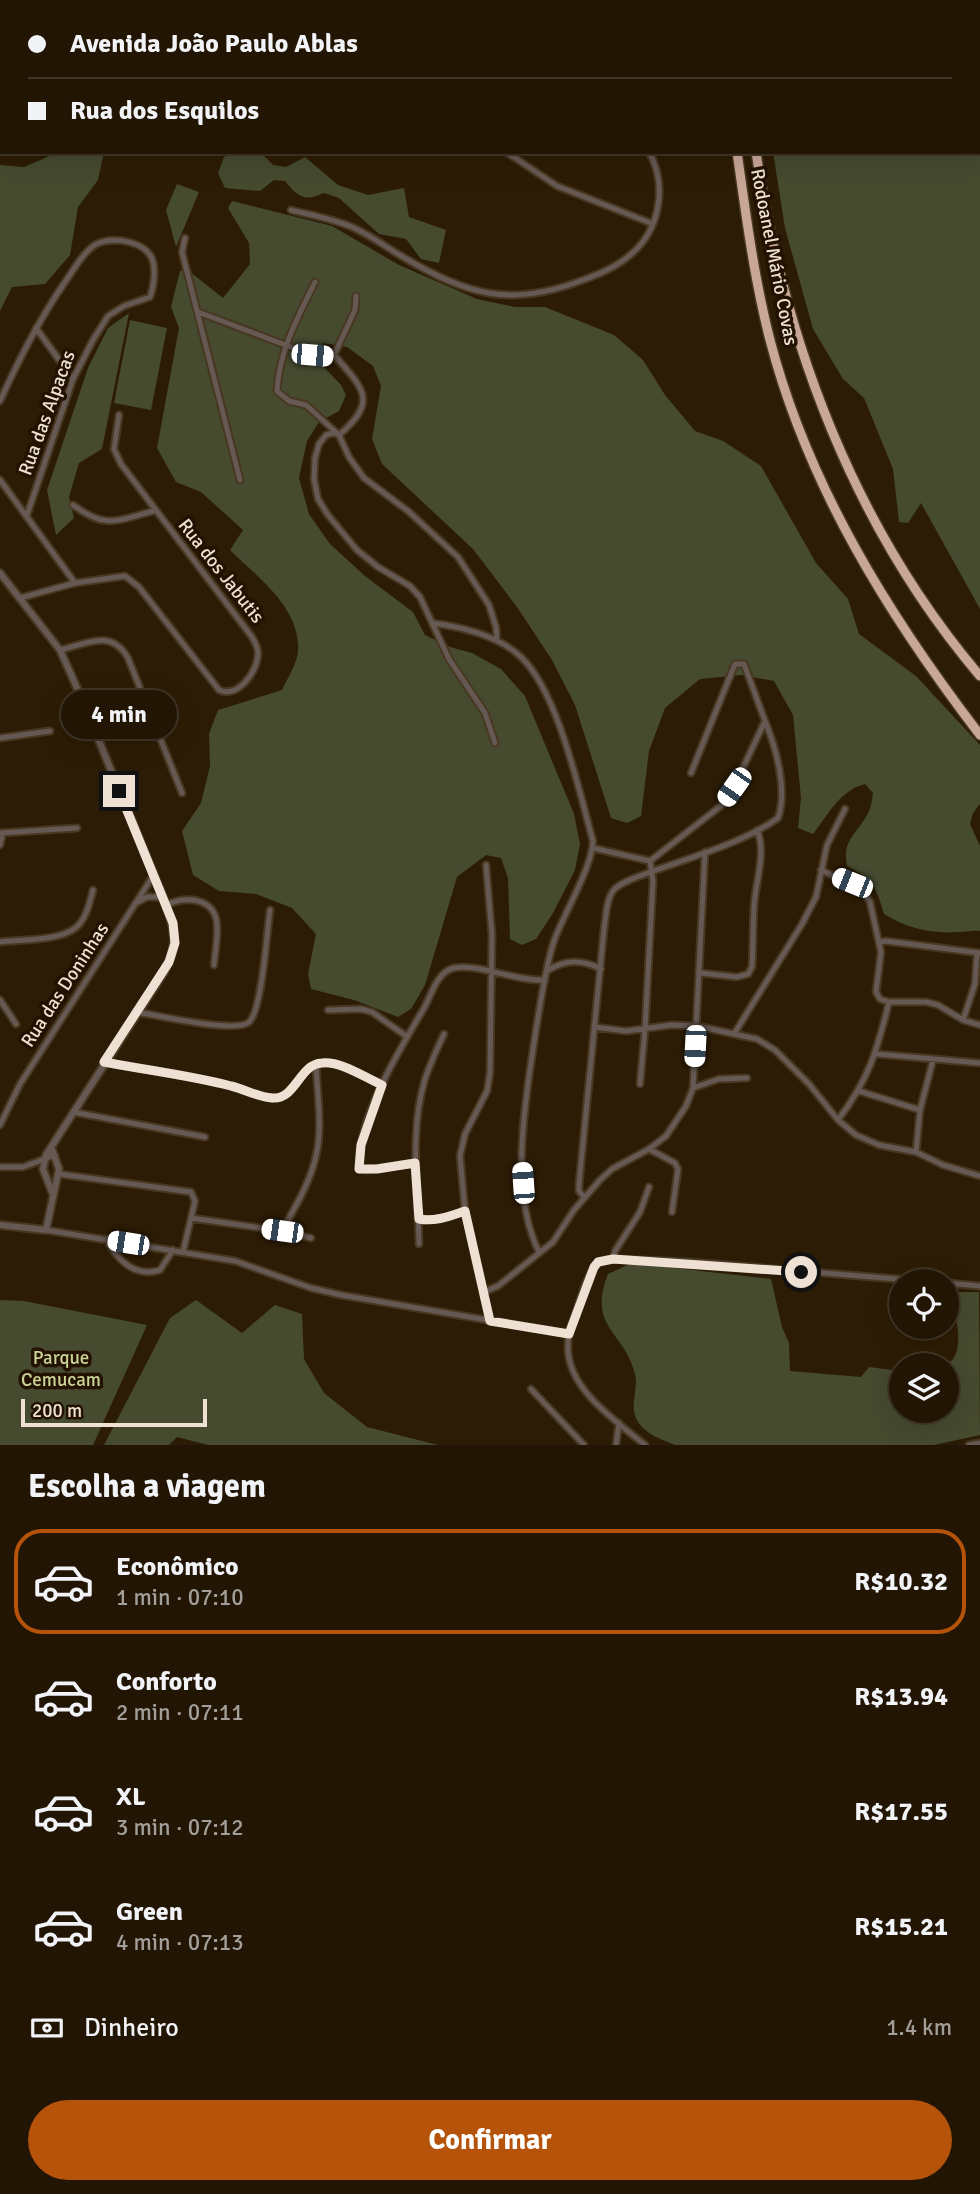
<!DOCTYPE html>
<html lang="pt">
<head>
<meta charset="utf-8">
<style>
  :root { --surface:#221504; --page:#2a1e0e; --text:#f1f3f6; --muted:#a29f9a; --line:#3f3426; --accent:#b45309 }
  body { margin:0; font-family:Signika,sans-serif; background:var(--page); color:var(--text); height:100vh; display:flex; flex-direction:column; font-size:26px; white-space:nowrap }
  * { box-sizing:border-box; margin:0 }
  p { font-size:23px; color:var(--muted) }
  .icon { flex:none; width:38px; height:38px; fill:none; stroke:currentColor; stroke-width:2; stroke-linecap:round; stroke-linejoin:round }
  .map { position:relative; height:1445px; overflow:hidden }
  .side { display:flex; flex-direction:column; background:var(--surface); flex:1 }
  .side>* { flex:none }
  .guide { position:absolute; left:0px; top:0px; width:980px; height:154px; box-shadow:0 7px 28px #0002,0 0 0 2px var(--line); display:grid; align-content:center; height:154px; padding:0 28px; background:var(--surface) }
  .controls { position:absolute; left:889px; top:1269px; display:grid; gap:14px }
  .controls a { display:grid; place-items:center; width:70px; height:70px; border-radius:50%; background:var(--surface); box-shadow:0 7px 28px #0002,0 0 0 2px var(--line); font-size:35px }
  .scale { position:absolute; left:21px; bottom:18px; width:186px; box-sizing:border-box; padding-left:7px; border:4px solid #eee1d4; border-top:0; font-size:19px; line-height:24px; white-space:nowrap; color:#eee1d4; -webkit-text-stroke:5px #231200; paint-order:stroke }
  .end { position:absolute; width:32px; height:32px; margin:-16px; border:9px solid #eee1d4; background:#111; box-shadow:0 0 0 4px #111 }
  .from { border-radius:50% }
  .bubble { position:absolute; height:49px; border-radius:24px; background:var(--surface); box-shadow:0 7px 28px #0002,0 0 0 2px var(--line); font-size:23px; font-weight:700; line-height:49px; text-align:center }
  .car { position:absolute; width:21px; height:42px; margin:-21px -10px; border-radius:9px; box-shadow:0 0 5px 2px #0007; background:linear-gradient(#fff 24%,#345 0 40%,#fff 0 76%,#345 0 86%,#fff 0) }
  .guide b { display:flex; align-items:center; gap:24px; height:66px; font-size:26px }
  .guide b+b { border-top:2px solid var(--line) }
  .guide i { width:18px; height:18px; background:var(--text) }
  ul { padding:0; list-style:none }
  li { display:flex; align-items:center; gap:21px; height:105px; margin:0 14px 10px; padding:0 14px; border:4px solid transparent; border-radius:28px }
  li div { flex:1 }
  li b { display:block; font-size:26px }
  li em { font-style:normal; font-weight:700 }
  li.active { border-color:var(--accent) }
  li>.icon { width:63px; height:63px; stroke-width:1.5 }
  h2 { padding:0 28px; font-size:32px; line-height:84px }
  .pay { display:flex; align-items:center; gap:18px; height:77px; padding:0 28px; font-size:26px }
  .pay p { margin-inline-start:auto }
  .button { display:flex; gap:14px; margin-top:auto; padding:14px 28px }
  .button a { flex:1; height:80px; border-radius:42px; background:var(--accent); color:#fff; font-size:28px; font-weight:700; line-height:80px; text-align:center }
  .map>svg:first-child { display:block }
  .green { fill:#464a2f }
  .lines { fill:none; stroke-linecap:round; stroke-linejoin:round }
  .minor-casing { stroke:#483822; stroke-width:9 }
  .tertiary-casing { stroke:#483822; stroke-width:10 }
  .motorway-casing { stroke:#483822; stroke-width:12 }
  .minor { stroke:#665852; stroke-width:5 }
  .tertiary { stroke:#665852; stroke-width:6 }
  .motorway { stroke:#c9a798; stroke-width:9 }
  .route { stroke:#eee1d4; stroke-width:9 }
  .labels { text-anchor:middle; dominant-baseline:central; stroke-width:7; stroke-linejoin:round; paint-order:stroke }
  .street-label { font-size:19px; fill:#eee1d4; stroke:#231200 }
  .park-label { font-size:19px; fill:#cad396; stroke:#231200 }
</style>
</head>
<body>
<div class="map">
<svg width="980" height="1445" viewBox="0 0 980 1445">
  <rect width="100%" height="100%" fill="#2d1c05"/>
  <!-- green -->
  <path class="green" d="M937,0H980V609L921,503L908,523L899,522L893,469L864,398L843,379L813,329L785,228L773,152H978V2H937Z
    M59,152H104L98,180L78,207L70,255L45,284L12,287L0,311V165L24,167Z
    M232,152C252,152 259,148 273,165L286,167L305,157L338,185L368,195L404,188L409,217L446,230L439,263L421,259L406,239L379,234L339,198L324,193C304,202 298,197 285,181L274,180L260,191L225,188L218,173L224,157Z
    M177,184L199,192L176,247L166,210Z
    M232,201L332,226L399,265L477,299L515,307H545L614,335L643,360L665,395L695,431L723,441L761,466L816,563L848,599L859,634L916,676L980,745V804L973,813L970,824L980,846V931C972,930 966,932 958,932C931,934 906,928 884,914C876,887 874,880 847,866C842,840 856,835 867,815C871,809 872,800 873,793L865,784C839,791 829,814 813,834L798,828L801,798L793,715L774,681L741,675L700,679L665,708L649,751L641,816L627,823L611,818L575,705L552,660L517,607L473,549L382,464L372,439L381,386L373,366L347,347L323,343L320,363L341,385L346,395L339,411L319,422L307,441L299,478L309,514L330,544L365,576L413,612L425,635L450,647L472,653L501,669L525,696L574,814L580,844L575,870L553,913L536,939L522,945L510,939L508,878L501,858L486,855L457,877L425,985L411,1009L398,1017L354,1000L311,989L308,974L316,934L292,908L256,894L219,891L193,875L182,831L201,803L210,766L209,734L218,710L282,690C287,679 298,662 298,650C300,607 257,577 230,550L243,530L201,492L176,482L157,448L179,328L171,307L180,271H189L223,298L250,264L249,243L228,208Z
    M129,313L102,449L79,463L69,497L74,518L56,535L47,490L88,368L108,328Z
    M130,320L167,328L151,410L114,403Z
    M632,1263L771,1279L782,1327L789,1343L790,1371L861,1377L869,1367L900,1371L901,1410H947L946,1365C967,1354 955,1317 953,1298L956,1292H979L980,1435L934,1445H675C661,1439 647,1435 638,1422C628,1406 639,1391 635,1374C624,1330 587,1328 608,1274Z
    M0,1300L24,1301L147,1325L93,1445H0Z
    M196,1300L242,1333L275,1305L302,1314L304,1359L324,1393L367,1427L438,1445H208L177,1437L169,1445H104L170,1318Z"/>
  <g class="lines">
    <defs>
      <path id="minor" d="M433,0L434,2
        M506,0V2
        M339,2V0
        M474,2L480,0
        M857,2L858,0
        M506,152L557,186L653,224
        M291,210C311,215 333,219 352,227C370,235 386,247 403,257C466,294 509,308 580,281C603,273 626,263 642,243C662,217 665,180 649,152
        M185,238L182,252L240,480
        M315,282C298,317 279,351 277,391L289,401L306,405L339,435L349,457L364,478L408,511L458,557L489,605L496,627L497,641
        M198,312L312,355H334L355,310L356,296
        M36,328L73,379
        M334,355C363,388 379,401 339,435L333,433L326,435L319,444L315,458L314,479L318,499L328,515L357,550L378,567L410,586L420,597L449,659L485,713L495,743
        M0,401C19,359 39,320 65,282C73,271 80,257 91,248C104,235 139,239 150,255C157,265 154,286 150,297L124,306L108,316L93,340L73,379L27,515
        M0,480L75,583
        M73,505C107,530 117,520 154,511
        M20,598L75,583L125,576L139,587L219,690C238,699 258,671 258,653C258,647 255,642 252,637L121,464L114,449L119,415
        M432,623C462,627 498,635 521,657C558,692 579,791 593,841C592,868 564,913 554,941C545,969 541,1000 536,1030C526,1096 508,1190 539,1252
        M60,650C87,644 111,628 128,658L182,793
        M0,738L50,731
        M0,833L77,828
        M0,845L3,833
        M593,848L650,861L722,805L734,787L765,721L744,664H735L691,773
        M486,865L492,935L490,1073L487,1091L465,1134L460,1156L465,1211L490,1321
        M821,870L862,889L870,902L881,952L876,992L880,999L889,1002H926L938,1005L963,1020L980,1025
        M138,902L147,897H162
        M166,905C186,896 215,897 217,925C218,938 215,952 214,965
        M0,942C22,939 68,942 81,922C88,913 90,901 93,890
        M880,942L886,941L980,953
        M547,971C565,959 582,959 601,969
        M701,973L737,977L748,974L752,967C753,947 753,927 754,907C755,883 767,852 757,830
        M0,1000L16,1024
        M328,1010L361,1009L372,1012L406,1036
        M136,1012C157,1015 236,1034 249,1022C262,1011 267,931 270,910
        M963,1020L975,984L977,953
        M594,1027L626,1031L672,1025L697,1026L757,1039L775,1050L809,1084L838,1120L856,1135L879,1145L916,1152L943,1165L980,1176
        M734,1034L802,924L816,897L827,845L845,809
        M877,1054L980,1063
        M104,1062C146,1070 189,1075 231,1086C244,1089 258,1097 272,1098C296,1100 299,1064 322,1063C342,1061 364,1077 382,1085
        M640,1084L645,1029L653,881L650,861
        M693,1088L719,1079L747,1078
        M859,1091L920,1110
        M73,1112L205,1137
        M838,1120C869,1079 877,1051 889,1002
        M0,1125L20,1084L153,876
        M649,1149L675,1163L678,1169L672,1212
        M916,1152L920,1110L933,1060
        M415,1163L366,1170L359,1169C357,1119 398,1052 423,1010C431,997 436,972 454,968C478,963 518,982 545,980
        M0,1167H23L55,1155
        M59,1174L191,1192L195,1201L183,1252
        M584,1197L579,1191V1184L604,929C606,918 606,900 613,891C620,881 649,873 662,868C698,855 746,841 778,818C788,790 776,748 765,721
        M191,1218L282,1231L311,1238
        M419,1219C435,1222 450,1216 465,1211
        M46,1230L235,1261L311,1288L341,1295L569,1334
        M282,1231C295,1207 310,1183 316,1156C323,1127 317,1093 316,1064
        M106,1239C117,1260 135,1278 160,1270L173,1250
        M419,1244C418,1189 409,1133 425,1079C430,1064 437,1049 444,1034
        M613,1259L615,1251L640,1212L649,1187
        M947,1283L980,1286
        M484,1292L498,1286L553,1242L574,1210L600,1180L612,1169L649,1149L666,1136L686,1106L693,1088L705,852
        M531,1389L584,1445
        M616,1445L619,1423
        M645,1445C616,1421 569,1390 568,1349C567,1334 573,1321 578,1307C583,1292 587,1274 599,1262L613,1259L689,1262L922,1281
        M969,1445L980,1443"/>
      <path id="tertiary" d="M0,573L60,650L82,699L166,905C176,933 178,945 164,972L46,1155L43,1169L52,1192
        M0,1225L46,1230L59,1169L51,1147"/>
      <path id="motorway" d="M715,0V2
        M734,0V2
        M737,152C746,215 754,278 770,340C808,486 889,616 980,735
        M756,152C784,342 855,529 980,676"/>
    </defs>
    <!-- minor casing -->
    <use href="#minor" class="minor-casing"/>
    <!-- tertiary casing -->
    <use href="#tertiary" class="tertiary-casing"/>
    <!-- motorway casing -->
    <use href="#motorway" class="motorway-casing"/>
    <!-- minor -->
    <use href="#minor" class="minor"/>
    <!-- tertiary -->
    <use href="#tertiary" class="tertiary"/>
    <!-- motorway -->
    <use href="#motorway" class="motorway"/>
  </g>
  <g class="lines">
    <!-- route -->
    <path class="route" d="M119,791L173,923L175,943L169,962L104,1062C146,1070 189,1075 231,1086C244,1089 258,1097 272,1098C296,1100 299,1064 322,1063C341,1061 364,1077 382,1085L361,1145L359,1169H377L415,1163L419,1219C435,1222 450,1216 465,1211L490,1321L569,1334L594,1267L598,1262L613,1259L801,1272"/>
  </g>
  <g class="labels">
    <!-- street labels -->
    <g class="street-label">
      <text transform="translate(774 257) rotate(79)">Rodoanel Mário Covas</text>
      <text transform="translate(47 413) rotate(-70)">Rua das Alpacas</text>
      <text transform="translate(221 571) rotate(52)">Rua dos Jabutis</text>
      <text transform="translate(65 985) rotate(-57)">Rua das Doninhas</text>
    </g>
    <!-- park labels -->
    <g class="park-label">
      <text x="61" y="1358">Parque<tspan x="61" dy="22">Cemucam</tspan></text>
    </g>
  </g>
</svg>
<div class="controls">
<a><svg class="icon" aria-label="locate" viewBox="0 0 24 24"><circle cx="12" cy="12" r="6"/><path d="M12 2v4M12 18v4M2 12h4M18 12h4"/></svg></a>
<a><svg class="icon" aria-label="layers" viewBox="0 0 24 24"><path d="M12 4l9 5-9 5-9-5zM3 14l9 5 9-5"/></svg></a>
</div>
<div class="scale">200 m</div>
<i class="end from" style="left:801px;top:1272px"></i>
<i class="end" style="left:119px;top:791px"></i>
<div class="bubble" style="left:61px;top:690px;width:116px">4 min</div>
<i class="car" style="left:312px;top:355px;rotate:95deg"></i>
<i class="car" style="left:734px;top:787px;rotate:215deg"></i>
<i class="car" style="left:852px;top:883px;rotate:292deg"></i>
<i class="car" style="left:695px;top:1046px;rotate:183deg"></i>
<i class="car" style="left:523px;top:1183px;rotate:356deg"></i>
<i class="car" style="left:282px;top:1231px;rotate:278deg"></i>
<i class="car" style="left:128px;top:1243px;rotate:279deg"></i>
<div class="guide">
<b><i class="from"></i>Avenida João Paulo Ablas</b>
<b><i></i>Rua dos Esquilos</b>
</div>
</div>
<section class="side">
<h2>Escolha a viagem</h2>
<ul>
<li class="active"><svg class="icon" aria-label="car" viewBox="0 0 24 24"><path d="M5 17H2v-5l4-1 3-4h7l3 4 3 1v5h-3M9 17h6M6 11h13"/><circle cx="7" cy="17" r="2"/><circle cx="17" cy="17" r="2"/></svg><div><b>Econômico</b><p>1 min · 07:10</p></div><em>R$10.32</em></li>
<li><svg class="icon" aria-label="car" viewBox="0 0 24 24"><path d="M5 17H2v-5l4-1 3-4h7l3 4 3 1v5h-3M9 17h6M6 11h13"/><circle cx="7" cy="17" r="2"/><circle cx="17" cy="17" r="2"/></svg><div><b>Conforto</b><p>2 min · 07:11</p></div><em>R$13.94</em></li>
<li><svg class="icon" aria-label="car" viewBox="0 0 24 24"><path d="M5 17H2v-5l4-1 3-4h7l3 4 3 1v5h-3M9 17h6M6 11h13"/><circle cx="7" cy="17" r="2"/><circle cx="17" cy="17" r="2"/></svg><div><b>XL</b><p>3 min · 07:12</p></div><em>R$17.55</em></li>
<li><svg class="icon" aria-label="car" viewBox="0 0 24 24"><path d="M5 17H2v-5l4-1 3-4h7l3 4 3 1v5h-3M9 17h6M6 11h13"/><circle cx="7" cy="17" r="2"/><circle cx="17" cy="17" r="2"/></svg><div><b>Green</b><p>4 min · 07:13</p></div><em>R$15.21</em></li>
</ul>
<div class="pay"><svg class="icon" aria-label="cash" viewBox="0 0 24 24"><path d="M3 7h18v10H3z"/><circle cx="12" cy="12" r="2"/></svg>Dinheiro<p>1.4 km</p></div>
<div class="button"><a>Confirmar</a></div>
</section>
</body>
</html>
